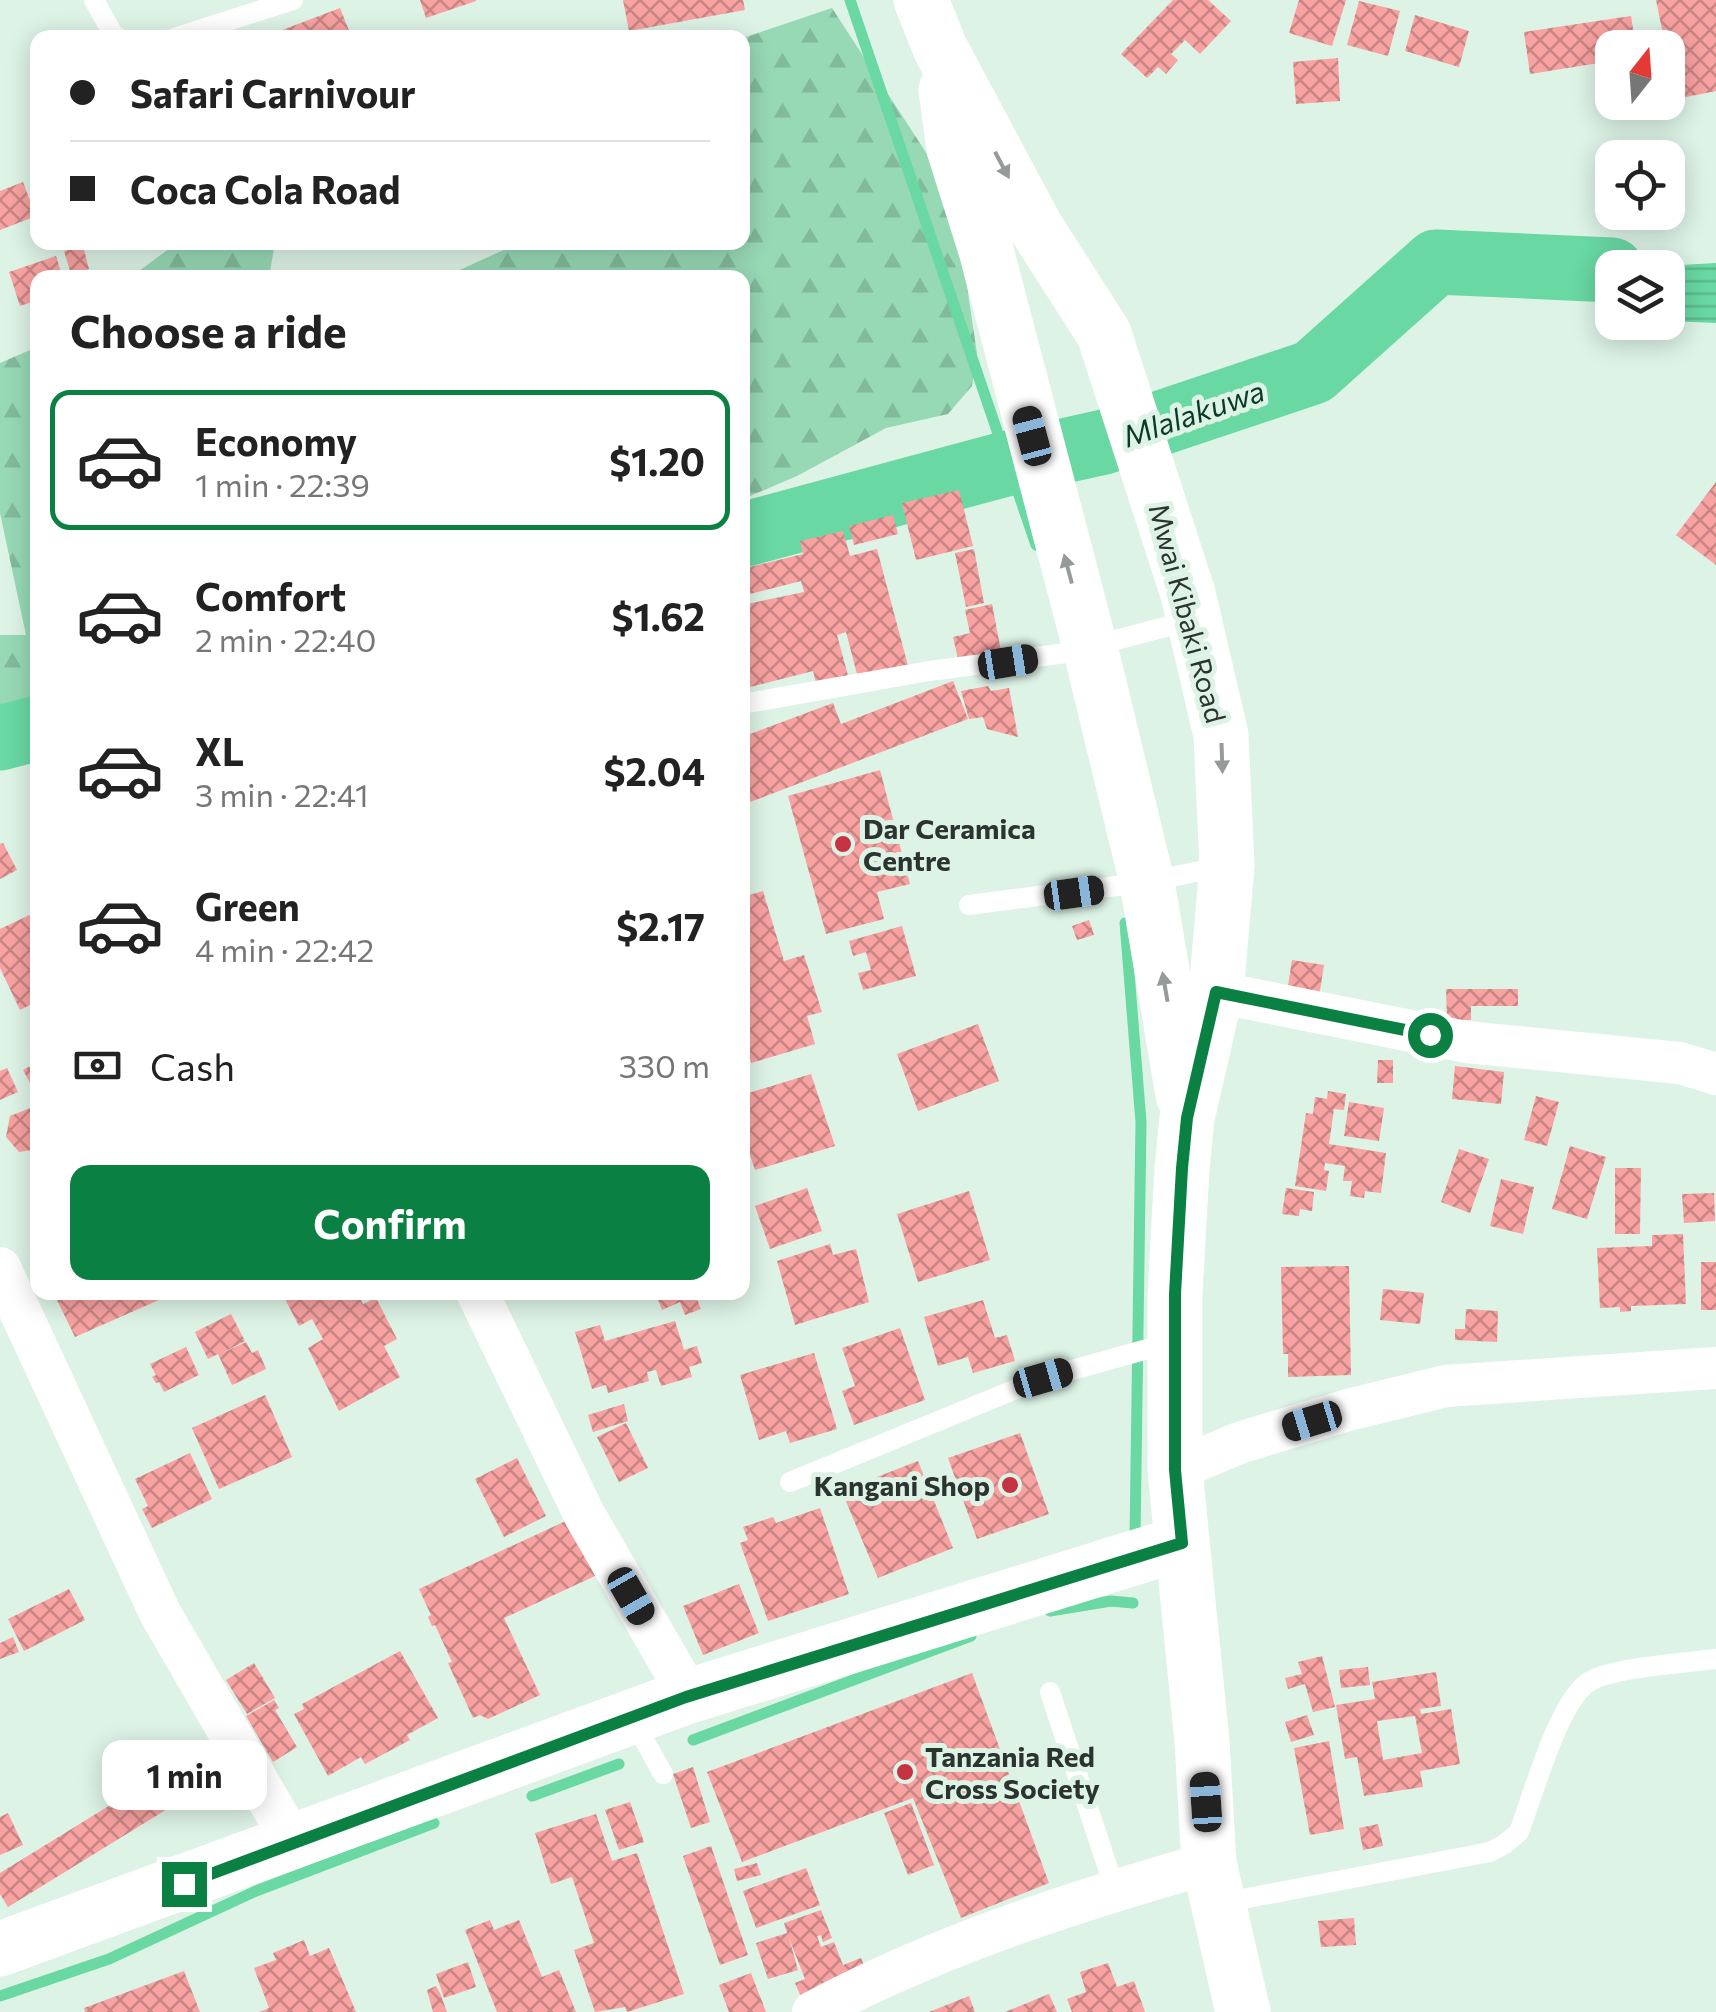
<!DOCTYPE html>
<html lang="en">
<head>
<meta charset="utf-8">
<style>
  :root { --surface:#fff; --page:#f6f6f6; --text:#222; --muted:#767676; --line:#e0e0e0; --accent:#0b8043 }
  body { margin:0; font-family:Commissioner,sans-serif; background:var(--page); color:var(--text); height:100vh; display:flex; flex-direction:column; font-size:38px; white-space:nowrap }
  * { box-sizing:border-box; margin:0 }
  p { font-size:32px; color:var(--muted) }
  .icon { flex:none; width:55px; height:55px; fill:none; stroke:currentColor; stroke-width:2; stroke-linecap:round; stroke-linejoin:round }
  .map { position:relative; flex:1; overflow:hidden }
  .side { position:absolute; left:30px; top:270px; width:720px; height:1030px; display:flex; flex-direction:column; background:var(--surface); border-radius:20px; box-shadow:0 5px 25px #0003 }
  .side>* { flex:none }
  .banner { position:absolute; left:30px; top:30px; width:720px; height:220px; border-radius:20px; box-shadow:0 5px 25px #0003; display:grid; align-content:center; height:220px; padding:0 40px; background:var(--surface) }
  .needle { width:65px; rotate:17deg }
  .buttons { position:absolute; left:1595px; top:30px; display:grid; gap:20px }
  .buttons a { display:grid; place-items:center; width:90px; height:90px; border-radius:20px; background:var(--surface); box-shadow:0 5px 25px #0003; font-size:50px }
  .end { position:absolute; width:45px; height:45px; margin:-22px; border:12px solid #0b8043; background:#fff; box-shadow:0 0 0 5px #fff }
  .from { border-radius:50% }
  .bubble { position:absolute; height:70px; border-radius:20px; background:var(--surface); box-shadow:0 5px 25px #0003; font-size:32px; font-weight:700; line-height:70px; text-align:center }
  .car { position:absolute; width:30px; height:60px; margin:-30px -15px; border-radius:12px; box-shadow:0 0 8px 2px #0007; background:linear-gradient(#222 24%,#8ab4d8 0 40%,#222 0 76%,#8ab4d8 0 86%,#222 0) }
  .banner b { display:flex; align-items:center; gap:35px; height:95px; font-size:38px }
  .banner b+b { border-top:2px solid var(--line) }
  .banner i { width:25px; height:25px; background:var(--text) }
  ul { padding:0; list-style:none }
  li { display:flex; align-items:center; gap:30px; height:140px; margin:0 20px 15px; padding:0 20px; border:5px solid transparent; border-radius:20px }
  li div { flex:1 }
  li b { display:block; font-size:38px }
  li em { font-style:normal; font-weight:700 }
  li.current { border-color:var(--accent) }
  li>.icon { width:90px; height:90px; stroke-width:1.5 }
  h2 { padding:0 40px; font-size:45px; line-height:120px }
  .pay { display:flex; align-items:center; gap:25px; height:110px; padding:0 40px; font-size:38px }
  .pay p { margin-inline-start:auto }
  .button { display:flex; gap:20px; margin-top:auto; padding:20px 40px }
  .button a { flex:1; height:115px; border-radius:20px; background:var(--accent); color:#fff; font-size:40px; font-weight:700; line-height:115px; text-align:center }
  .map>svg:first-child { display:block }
  .forest { fill:url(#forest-firs) }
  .water { fill:url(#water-rules) }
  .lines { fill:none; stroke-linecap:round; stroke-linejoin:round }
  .stream { stroke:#69d8a3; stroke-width:11 }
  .river { stroke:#69d8a3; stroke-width:65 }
  .building { fill:url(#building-cross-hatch); fill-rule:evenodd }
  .service { stroke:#fff; stroke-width:20 }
  .minor { stroke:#fff; stroke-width:42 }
  .secondary { stroke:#fff; stroke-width:55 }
  .primary { stroke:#fff; stroke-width:55 }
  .oneway { fill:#969a98 }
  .route { stroke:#0b8043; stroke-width:12 }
  .poi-dot { fill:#c33341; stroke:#ddf3e6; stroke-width:4 }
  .labels { text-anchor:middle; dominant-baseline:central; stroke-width:10; stroke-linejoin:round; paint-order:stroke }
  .street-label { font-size:28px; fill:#2c3430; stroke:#ddf3e6 }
  .poi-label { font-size:28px; font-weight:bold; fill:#2c3430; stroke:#ddf3e6; text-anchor:start }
  .water-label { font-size:30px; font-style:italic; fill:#0a3b27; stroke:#ddf3e6 }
</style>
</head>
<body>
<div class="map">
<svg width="1716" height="2012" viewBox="0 0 1716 2012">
  <defs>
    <pattern id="forest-firs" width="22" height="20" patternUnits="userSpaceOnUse" patternTransform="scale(2.5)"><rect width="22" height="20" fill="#97d8b5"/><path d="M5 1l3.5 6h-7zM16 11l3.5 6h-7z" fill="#82ba9c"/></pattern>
    <pattern id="water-rules" width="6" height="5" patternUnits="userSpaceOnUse" patternTransform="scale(2.5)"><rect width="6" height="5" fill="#69d8a3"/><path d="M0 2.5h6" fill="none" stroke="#5bba8d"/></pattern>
    <pattern id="building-cross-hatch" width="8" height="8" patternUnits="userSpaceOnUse" patternTransform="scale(2.5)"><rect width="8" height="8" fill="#f8a2a1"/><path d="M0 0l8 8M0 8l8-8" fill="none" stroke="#c98584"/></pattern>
  </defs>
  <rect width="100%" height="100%" fill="#ddf3e6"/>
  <!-- forest -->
  <path class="forest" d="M832,8L953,194L977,353L972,386L948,414L886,428L797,476L743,499L742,278H442L519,243L742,242L743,38Z
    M178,242H275V243L269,277H131Z
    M37,347V752L0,763V635H26L0,513V363Z"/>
  <!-- water -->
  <path class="water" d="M1716,263V323L1668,321V268L1645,267Z
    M1612,270V302L1540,276Z"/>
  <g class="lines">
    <!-- stream -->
    <path class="stream" d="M850,0L1036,545
      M1125,923L1141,1122L1135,1537L1130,1539
      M1050,1611L1111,1601L1133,1603
      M693,1740L971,1636
      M532,1796L619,1764
      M0,1996L109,1959L256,1891L434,1823"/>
    <!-- river -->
    <path class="river" d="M742,535L1009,463L1104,442L1313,372L1436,262L1612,270
      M0,738L38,728"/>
  </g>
  <!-- building -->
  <path class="building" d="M420,0H476V1L426,18Z
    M623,0H743L745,10L629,31Z
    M1173,0H1208L1231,21L1200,54L1185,40L1171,54L1178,60L1166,74L1158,67L1147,78L1121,54Z
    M1299,0H1346L1332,46L1289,33Z
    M1656,0H1716V91L1676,99Z
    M1359,1L1400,11L1388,56L1347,45Z
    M340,8L352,38H264V37Z
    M1415,15L1469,31L1459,67L1405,51Z
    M1631,16L1636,48H1612V61L1530,74L1524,32Z
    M1338,58L1340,101L1296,104L1293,62Z
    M23,182L36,216L0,230V191Z
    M83,246L89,269L71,274L64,251Z
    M56,256L63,278H38V300L20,306L9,272Z
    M1716,482V565L1676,535Z
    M959,490L973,546L916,560L902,503Z
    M893,515L898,534L854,545L849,526Z
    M843,531L850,556L877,549L908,666L858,678L846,632L837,635L849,679L817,687L813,671L742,689V605L804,592L801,581L742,596V569L803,554L800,541Z
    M974,549L984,603L966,607L955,553Z
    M992,604L1001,651L958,659L953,637L970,633L965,610Z
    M953,681L968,719L742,805V737L833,703L841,724Z
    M988,686L991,691L1009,688L1018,737L987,729L983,717L969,719L961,691Z
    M880,770L910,884L877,892L884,919L826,934L788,796Z
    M3,843L17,870L0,879V844Z
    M763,891L784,961L804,955L822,1012L807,1016L815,1044L751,1063L742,1035V897Z
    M38,911V1001L20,1010L0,968V929Z
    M1089,920L1094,935L1077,940L1072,926Z
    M902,926L916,976L863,990L858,973L871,970L866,952L853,956L849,941Z
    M1292,960L1324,965L1319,997L1287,992Z
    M1446,989H1518V1006H1471V1020H1447Z
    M978,1024L999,1081L918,1111L897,1054Z
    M1378,1060H1393V1083H1377Z
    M38,1062V1098L23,1070Z
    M1455,1066L1504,1072L1501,1104L1452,1099Z
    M7,1068L18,1092L0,1100V1071Z
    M811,1074L835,1146L755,1170L742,1132V1095Z
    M1328,1091L1346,1094L1344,1110L1334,1109L1329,1144L1386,1153L1381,1193L1365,1191L1364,1198L1350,1196L1352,1181H1343L1345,1166L1325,1163L1324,1170L1329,1171L1326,1191L1295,1186L1306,1113L1313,1114L1315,1097L1327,1099Z
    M1536,1096L1559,1102L1547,1146L1524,1140Z
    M1349,1102L1384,1108L1379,1141L1344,1136Z
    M38,1105V1149L19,1152L6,1137L10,1116Z
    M1570,1146L1606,1157L1587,1219L1552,1209Z
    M1459,1149L1489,1159L1470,1213L1441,1202Z
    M1615,1168H1641L1640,1234H1615Z
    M1501,1179L1534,1187L1523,1234L1490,1226Z
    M807,1188L822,1231L770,1249L755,1206Z
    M1286,1188L1314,1192L1312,1211L1300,1209L1299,1216L1282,1214Z
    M969,1191L990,1260L918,1282L897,1214Z
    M1714,1193L1715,1221L1684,1223L1682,1194Z
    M1683,1234L1686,1304L1631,1306V1311L1620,1312V1307L1600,1308L1597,1248L1652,1246V1235Z
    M830,1244L833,1255L856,1249L869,1302L795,1325L777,1261Z
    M1701,1262H1716V1310H1701Z
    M1349,1266L1351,1375L1288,1377V1354H1283L1281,1267Z
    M1383,1289L1424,1293L1420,1324L1380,1320Z
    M53,1292H157L161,1299L75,1337Z
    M293,1292H357L363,1304L376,1298L397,1339L384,1346L400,1377L339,1411L308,1348L323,1339L312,1319L299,1326L284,1297Z
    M655,1292H694L701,1309L685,1315L680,1302L662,1310Z
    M983,1300L995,1338L1007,1335L1015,1361L973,1373L968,1357L938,1366L924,1317Z
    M1466,1309L1498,1311L1497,1342L1455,1340V1329H1465Z
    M231,1314L245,1341L222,1353L246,1342L252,1353L258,1350L266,1369L232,1385L218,1354L208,1359L195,1332Z
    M675,1321L684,1350L697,1346L702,1363L689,1367L692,1377L661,1386L656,1370L647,1372L649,1381L608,1393L606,1385L592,1389L575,1332L600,1325L605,1341Z
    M900,1328L925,1400L854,1425L842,1391L855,1386L842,1348Z
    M186,1347L199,1375L164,1392L159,1382L156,1383L152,1377L156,1375L150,1364Z
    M814,1353L837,1429L790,1443L786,1431L759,1440L740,1375Z
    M265,1395L292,1457L219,1489L192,1428Z
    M624,1404L628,1421L593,1432L588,1415Z
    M626,1423L648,1468L619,1482L597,1437Z
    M1020,1433L1049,1514L977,1539L948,1458Z
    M190,1453L212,1499L152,1528L142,1509L148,1506L135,1479Z
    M517,1458L546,1516L504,1537L475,1479Z
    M918,1461L953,1548L878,1578L845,1499L881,1485L877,1477Z
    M820,1508L849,1594L768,1621L740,1543L748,1540L743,1527L773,1517L776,1523Z
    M568,1520L595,1576L504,1618L540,1695L488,1719L480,1715L473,1718L448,1663L452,1662L435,1625L432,1626L428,1617L431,1615L419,1589Z
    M739,1584L759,1633L703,1655L683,1606Z
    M69,1589L85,1620L24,1651L8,1619Z
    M13,1637L19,1652L0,1659V1643Z
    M400,1651L438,1718L407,1735L410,1740L365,1764L361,1757L328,1776L294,1714L304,1709L302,1704Z
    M1322,1656L1335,1707L1313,1712L1305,1684L1288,1689L1285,1678L1302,1674L1298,1662Z
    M254,1663L275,1698L247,1714L226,1680Z
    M1368,1667L1370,1685L1341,1688L1339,1670Z
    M1436,1672L1441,1706L1420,1709L1421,1714L1451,1709L1460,1764L1420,1771L1423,1787L1364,1796L1357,1757L1345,1759L1336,1705L1375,1699L1372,1682ZM1415,1716L1422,1753L1383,1760L1377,1721Z
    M972,1673L1049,1883L961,1918L913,1798L742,1862L707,1772Z
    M274,1700L279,1708L275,1710L297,1747L273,1762L246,1716Z
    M1307,1715L1314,1735L1291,1742L1285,1722Z
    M1329,1741L1344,1829L1310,1835L1294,1748Z
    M172,1767L190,1795L8,1907L0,1894V1873Z
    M693,1767L710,1822L691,1828L673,1774Z
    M630,1802L644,1842L619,1850L605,1810Z
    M911,1803L934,1865L908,1875L884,1813Z
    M8,1813L23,1845L0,1855V1817Z
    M596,1814L612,1861L637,1853L684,1994L627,2012L625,2007L595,2012L574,1950L594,1943L572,1877L551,1884L535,1833Z
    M1378,1824L1383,1846L1363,1850L1359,1828Z
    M711,1846L748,1955L720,1965L683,1856Z
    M757,1863L761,1875L737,1881L734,1869Z
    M806,1868L820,1905L756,1928L743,1891Z
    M821,1910L832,1938L823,1942L821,1935L817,1936L821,1947L834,1942L843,1965L861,1958L868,1974L802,1999L795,1983L805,1979L789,1938L798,1970L768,1979L756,1943L787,1933L784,1923Z
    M1354,1918L1356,1945L1321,1947L1318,1921Z
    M490,1920L494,1930L519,1920L542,1977L559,1970L576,2012H497L465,1930Z
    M304,1940L310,1956L329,1948L356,2012H259L269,2008L254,1968L276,1960L273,1953Z
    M468,1962L476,1987L444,1998L436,1974Z
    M1108,1963L1117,1987L1134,1981L1145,2012H1072L1067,1999L1086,1992L1080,1972Z
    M184,1971L200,2012H85L84,2008Z
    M751,1973L766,2012H729L719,1985Z
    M436,1986L440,1993L447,2012H433L427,1990Z
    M1049,1994L1057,2012H1005Z
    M969,1996L975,2012H929Z"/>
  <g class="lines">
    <!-- service -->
    <path class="service" d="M94,0L113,34L119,38
      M174,38L293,0
      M742,704L929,671L1066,653L1192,620
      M969,905L1147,882L1224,866
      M790,1482L1043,1378L1173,1342
      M1050,1692L1115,1890
      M632,1718L663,1774
      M1221,1903L1490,1852L1505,1844L1519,1832C1533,1795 1557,1707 1586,1684C1607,1667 1687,1663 1716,1659"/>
    <!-- minor -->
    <path class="minor" d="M1216,992L1466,1042L1680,1063L1716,1074
      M0,1268L160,1613L294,1844
      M477,1292L585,1516L680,1680L686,1697
      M1175,1470L1239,1443L1348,1410L1446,1386L1716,1368
      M813,2012C938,1945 1073,1902 1209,1863"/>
    <!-- secondary -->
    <path class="secondary" d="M0,1949L686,1697L1182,1543"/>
    <!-- primary -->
    <path class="primary" d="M921,0L940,48L1035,226L1104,334L1188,594L1221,735L1227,866L1216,992L1187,1118L1182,1169L1175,1294V1470L1202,1742L1209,1863L1243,2012
      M946,90L954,149L986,250L1090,647L1147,882L1183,1095"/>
  </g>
  <!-- one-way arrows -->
  <defs><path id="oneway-solid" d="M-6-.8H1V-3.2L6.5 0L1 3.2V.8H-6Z" transform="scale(2.5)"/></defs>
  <g class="oneway">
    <use href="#oneway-solid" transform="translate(1002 165) rotate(62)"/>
    <use href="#oneway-solid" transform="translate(1068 569) rotate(-105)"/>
    <use href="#oneway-solid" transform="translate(1222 758) rotate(88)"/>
    <use href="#oneway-solid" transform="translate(1165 987) rotate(-100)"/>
  </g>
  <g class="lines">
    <!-- route -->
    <path class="route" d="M184,1884L686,1697L1182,1543L1175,1470V1294L1182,1168L1187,1118L1216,992L1430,1035"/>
  </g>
  <!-- markers -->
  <g class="poi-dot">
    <circle cx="843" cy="844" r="10"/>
    <circle cx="1010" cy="1485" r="10"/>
    <circle cx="905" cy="1772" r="10"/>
  </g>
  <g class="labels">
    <!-- street labels -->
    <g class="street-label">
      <text transform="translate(1188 613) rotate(75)">Mwai Kibaki Road</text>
    </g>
    <!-- poi labels -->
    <g class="poi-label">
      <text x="863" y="828">Dar Ceramica<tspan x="863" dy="32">Centre</tspan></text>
      <text x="990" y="1485" text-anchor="end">Kangani Shop</text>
      <text x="925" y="1756">Tanzania Red<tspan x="925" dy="32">Cross Society</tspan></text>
    </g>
    <!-- water labels -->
    <g class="water-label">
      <text transform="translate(1193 412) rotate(-19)">Mlalakuwa</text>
    </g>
  </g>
</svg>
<div class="buttons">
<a><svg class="needle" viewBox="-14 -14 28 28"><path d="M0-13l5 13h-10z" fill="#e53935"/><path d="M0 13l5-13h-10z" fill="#767676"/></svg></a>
<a><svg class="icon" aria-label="locate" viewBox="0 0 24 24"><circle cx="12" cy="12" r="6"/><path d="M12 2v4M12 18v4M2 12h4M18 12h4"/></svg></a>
<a><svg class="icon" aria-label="layers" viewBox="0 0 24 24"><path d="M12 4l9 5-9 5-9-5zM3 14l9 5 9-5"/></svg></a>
</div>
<i class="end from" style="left:1430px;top:1035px"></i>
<i class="end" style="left:184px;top:1884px"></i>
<div class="bubble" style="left:102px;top:1740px;width:165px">1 min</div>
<i class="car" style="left:1032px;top:436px;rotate:345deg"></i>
<i class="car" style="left:1008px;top:662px;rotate:81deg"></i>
<i class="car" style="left:1074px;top:893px;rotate:82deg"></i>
<i class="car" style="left:1043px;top:1378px;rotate:74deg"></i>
<i class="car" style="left:1312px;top:1421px;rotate:253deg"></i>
<i class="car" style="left:631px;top:1596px;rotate:150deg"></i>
<i class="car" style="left:1206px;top:1802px;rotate:356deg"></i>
<div class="banner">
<b><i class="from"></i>Safari Carnivour</b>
<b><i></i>Coca Cola Road</b>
</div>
<section class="side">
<h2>Choose a ride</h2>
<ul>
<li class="current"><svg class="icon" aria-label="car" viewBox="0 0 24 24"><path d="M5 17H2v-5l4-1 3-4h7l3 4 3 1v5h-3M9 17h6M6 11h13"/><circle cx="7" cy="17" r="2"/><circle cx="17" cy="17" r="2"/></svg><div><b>Economy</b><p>1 min · 22:39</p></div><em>$1.20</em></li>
<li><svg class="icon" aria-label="car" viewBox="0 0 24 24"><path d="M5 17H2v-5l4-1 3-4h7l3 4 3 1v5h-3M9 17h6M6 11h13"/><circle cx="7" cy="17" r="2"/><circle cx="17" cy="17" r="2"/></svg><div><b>Comfort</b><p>2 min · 22:40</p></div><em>$1.62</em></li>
<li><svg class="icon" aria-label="car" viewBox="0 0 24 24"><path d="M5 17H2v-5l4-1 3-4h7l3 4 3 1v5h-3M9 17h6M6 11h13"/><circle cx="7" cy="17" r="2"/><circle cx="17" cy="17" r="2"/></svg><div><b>XL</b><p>3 min · 22:41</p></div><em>$2.04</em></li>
<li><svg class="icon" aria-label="car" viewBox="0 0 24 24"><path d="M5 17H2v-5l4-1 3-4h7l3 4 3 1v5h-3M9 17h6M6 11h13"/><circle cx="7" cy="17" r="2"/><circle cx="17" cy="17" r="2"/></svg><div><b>Green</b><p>4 min · 22:42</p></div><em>$2.17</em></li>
</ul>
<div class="pay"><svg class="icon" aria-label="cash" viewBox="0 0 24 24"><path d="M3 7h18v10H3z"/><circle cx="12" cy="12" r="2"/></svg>Cash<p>330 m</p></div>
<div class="button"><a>Confirm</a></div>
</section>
</div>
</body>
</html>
